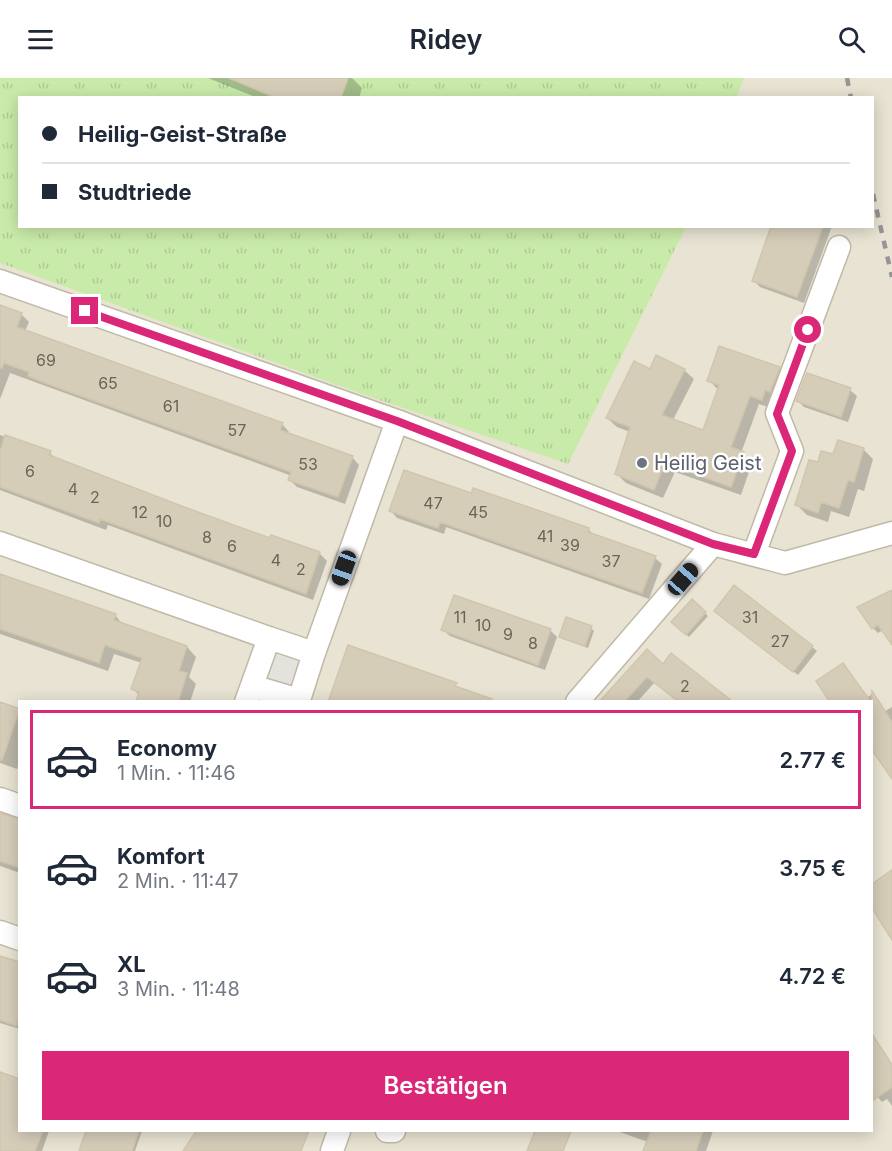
<!DOCTYPE html>
<html lang="de">
<head>
<meta charset="utf-8">
<style>
  :root { --surface:#fff; --page:#f2f2f3; --text:#1f2937; --muted:#747a83; --line:#e0e1e3; --accent:#db2777 }
  body { margin:0; font-family:Inter,sans-serif; background:var(--page); color:var(--text); height:100vh; display:flex; flex-direction:column; font-size:22px; white-space:nowrap }
  * { box-sizing:border-box; margin:0 }
  p { font-size:20px; color:var(--muted) }
  .icon { flex:none; width:33px; height:33px; fill:none; stroke:currentColor; stroke-width:2; stroke-linecap:round; stroke-linejoin:round }
  .map { position:relative; flex:1; overflow:hidden }
  .side { position:absolute; left:18px; top:622px; width:855px; height:432px; display:flex; flex-direction:column; background:var(--surface); border-radius:0px; box-shadow:0 3px 15px #0003 }
  .side>* { flex:none }
  .top-card { position:absolute; left:18px; top:18px; width:856px; height:132px; border-radius:0px; box-shadow:0 3px 15px #0003; display:grid; align-content:center; height:132px; padding:0 24px; background:var(--surface) }
  .end { position:absolute; width:27px; height:27px; margin:-14px; border:8px solid #db2777; background:#fff; box-shadow:0 0 0 3px #fff }
  .from { border-radius:50% }
  .car { position:absolute; width:18px; height:36px; margin:-18px -9px; border-radius:8px; box-shadow:0 0 4px 2px #0007; background:linear-gradient(#222 24%,#8ab4d8 0 40%,#222 0 76%,#8ab4d8 0 86%,#222 0) }
  .top-card b { display:flex; align-items:center; gap:21px; height:57px; font-size:22px }
  .top-card b+b { border-top:2px solid var(--line) }
  .top-card i { width:15px; height:15px; background:var(--text) }
  ul { padding:10px 0 0; list-style:none }
  li { display:flex; align-items:center; gap:18px; height:99px; margin:0 12px 9px; padding:0 12px; border:3px solid transparent; border-radius:0px }
  li div { flex:1 }
  li b { display:block; font-size:22px }
  li em { font-style:normal; font-weight:600 }
  li.on { border-color:var(--accent) }
  li>.icon { width:54px; height:54px; stroke-width:1.5 }
  .button { display:flex; gap:12px; margin-top:auto; padding:12px 24px }
  .button a { flex:1; height:69px; border-radius:0px; background:var(--accent); color:#fff; font-size:24px; font-weight:600; line-height:69px; text-align:center }
  header { display:flex; justify-content:space-between; align-items:center; height:78px; padding:0 24px; background:var(--surface); font-size:27px; font-weight:600 }
  .map>svg:first-child { display:block }
  .residential { fill:#e8e3d2; fill-rule:evenodd }
  .grass { fill:url(#grass-tufts) }
  .parking { fill:#e4e2dd }
  .shadow { fill:#0003 }
  .building { fill:#d6cdb9; stroke:#d1c6ac; stroke-width:1.5 }
  .lines { fill:none; stroke-linecap:round; stroke-linejoin:round }
  .minor-casing { stroke:#c0b9a7; stroke-width:25 }
  .minor { stroke:#fff; stroke-width:22 }
  .rail { stroke:#959595; stroke-width:4.5; stroke-dasharray:8 8; stroke-linecap:butt }
  .route { stroke:#db2777; stroke-width:8 }
  .worship-dot { fill:#6b7280; stroke:#fff; stroke-width:2 }
  .labels { text-anchor:middle; dominant-baseline:central; stroke-width:5; stroke-linejoin:round; paint-order:stroke }
  .number-label { font-size:16px; fill:#6b6455 }
  .worship-label { font-size:20px; fill:#5b616d; stroke:#fff; text-anchor:start }
</style>
</head>
<body>
<header><svg class="icon" aria-label="menu" viewBox="0 0 24 24"><path d="M4 6h16M4 12h16M4 18h16"/></svg>Ridey<svg class="icon" aria-label="search" viewBox="0 0 24 24"><circle cx="10" cy="10" r="6"/><path d="M15 15l6 6"/></svg></header>
<div class="map">
<svg width="892" height="1073" viewBox="0 0 892 1073">
  <defs>
    <pattern id="grass-tufts" width="24" height="20" patternUnits="userSpaceOnUse" patternTransform="scale(1.5)"><rect width="24" height="20" fill="#c9ebaa"/><path d="M3 7l-1-3M5 7V3M7 7l1-3M15 17l-1-3M17 17v-4M19 17l1-3" fill="none" stroke="#aecb93"/></pattern>
  </defs>
  <rect width="100%" height="100%" fill="#f4f0e5"/>
  <!-- residential -->
  <path class="residential" d="M0,0H892V1073H0ZM20,20H873V148H20ZM20,624H872V1053H20Z"/>
  <!-- grass -->
  <path class="grass" d="M0,0H226L276,19L20,20V148L686,149L568,386L365,317L0,185Z
    M348,0H744L736,20H341Z"/>
  <!-- parking -->
  <path class="parking" d="M273,571L304,580L294,611L263,602Z"/>
  <!-- shadow -->
  <path class="shadow" d="M208,0H352L362,10L359,20H258Z
    M777,148H832L804,225L760,209L753,202Z
    M4,230L22,237L29,244L25,253L282,346L289,354L288,356L352,379L359,387L345,426L297,409L290,402L292,398L10,295L0,321V242Z
    M657,279L684,292L694,301L673,342L704,354L718,312L709,302L779,290L788,299L771,330L759,326L741,375L752,385L741,417L675,394L663,420L626,405L617,396L630,354L617,349L607,340L651,293Z
    M850,312L857,318L848,344L804,329L798,323Z
    M0,357L50,375L57,382L271,462L319,475L327,483L313,522L108,447L106,452L0,412Z
    M863,371L873,381L864,413L858,411L849,439L831,433L828,444L807,437L797,427L834,378Z
    M472,417L588,451L594,457L655,480L662,486L649,521L446,449L444,456L397,440L391,433Z
    M0,498L115,537L124,548L187,569L196,579L189,599L196,606L190,624H137L140,618L133,611L142,585L114,576L108,593L0,556Z
    M892,521V564L883,552L878,555L873,550L860,530Z
    M692,523L708,538L689,559L673,544Z
    M720,537L812,569L817,573L798,597Z
    M591,550L594,553L588,570L563,561L560,558Z
    M443,552H550L557,559L545,592L450,558Z
    M843,587L868,619L872,616L885,633L892,629V699L872,669V624H832Z
    M663,588L731,624H680L655,604L637,624H613L607,618Z
    M0,625L20,632V683L17,691L0,685Z
    M0,737L20,744V795L0,788Z
    M0,879L20,886V951L0,945Z
    M872,957L892,986V1028L887,1021L882,1024L872,1012Z
    M0,995L20,1053H49L42,1073H0Z
    M87,1053H142L135,1073H80Z
    M617,1053H713L706,1073H645L648,1064Z"/>
  <!-- building -->
  <path class="building" d="M229,0H348L341,20H276Z
    M771,148H823L797,219L752,203Z
    M0,227L22,235L17,249L283,345L280,352L353,378L338,419L288,402L291,394L48,306L28,298L29,294L4,285L2,290H0Z
    M719,268L780,289L770,314L765,312L762,322L750,318L731,369L744,374L731,409L665,385L654,412L615,396L630,349L606,340L634,283L650,291L656,277L685,291L662,337L703,352L719,307L707,303Z
    M807,295L851,310L841,339L796,323Z
    M5,357L51,373L49,377L184,429L270,460L271,457L320,474L306,516L100,441L99,445L0,409V373Z
    M838,362L864,370L854,404L848,402L839,430L821,424L818,435L795,427L809,382L818,384L821,373L833,376Z
    M404,392L471,415L473,410L537,432L589,450L588,454L656,478L642,515L440,444L438,450L389,433Z
    M0,496L116,536L114,542L187,568L179,593L187,595L178,624H136L139,614L131,611L142,580L105,567L99,585L0,551Z
    M734,507L813,568L793,594L714,533Z
    M892,512V567L878,547L872,551L857,529Z
    M454,517L551,551L538,587L441,552Z
    M692,521L706,534L686,557L671,544Z
    M566,539L592,548L585,568L559,559Z
    M348,567L457,605L455,608L492,621L491,624H328Z
    M647,571L663,586L671,575L733,624H679L647,599L624,624H599Z
    M843,585L860,609L871,624H830L816,603Z
    M872,613L892,644V701L872,672Z
    M0,624L20,631L2,682H0Z
    M0,735L20,741V790L0,783Z
    M892,792V862L872,830V806Z
    M0,878L20,884V937L16,948L0,942Z
    M872,956L892,987V1009L872,1023Z
    M0,994L20,1001V1053H43L35,1073H0Z
    M86,1053H139L132,1073H79Z
    M196,1053H309L301,1073H183Z
    M535,1053H571L563,1073H527Z
    M651,1053H703L696,1073H643Z"/>
  <g class="lines">
    <defs>
      <path id="minor" d="M0,203L397,343L713,466L785,485L892,455
        M0,465L269,560
        M754,476L792,373L777,335L839,169
        M314,575L397,343
        M246,624L269,560L314,575L299,622L252,608
        M577,624L713,466
        M0,721L20,728
        M0,854L20,861
        M387,1053H394
        M332,1073L339,1053"/>
    </defs>
    <!-- minor casing -->
    <use href="#minor" class="minor-casing"/>
    <!-- minor -->
    <use href="#minor" class="minor"/>
    <!-- rail -->
    <path class="rail" d="M847,0L851,20
      M873,116L892,199"/>
  </g>
  <g class="lines">
    <!-- route -->
    <path class="route" d="M85,233L397,343L713,466L754,476L792,373L777,336L808,252"/>
  </g>
  <!-- markers -->
  <circle class="worship-dot" cx="642" cy="385" r="6"/>
  <g class="labels">
    <!-- number labels -->
    <g class="number-label">
      <text x="46" y="282">69</text>
      <text x="108" y="305">65</text>
      <text x="171" y="328">61</text>
      <text x="237" y="352">57</text>
      <text x="308" y="386">53</text>
      <text x="30" y="393">6</text>
      <text x="73" y="411">4</text>
      <text x="95" y="419">2</text>
      <text x="433" y="425">47</text>
      <text x="140" y="434">12</text>
      <text x="478" y="434">45</text>
      <text x="164" y="443">10</text>
      <text x="545" y="458">41</text>
      <text x="207" y="459">8</text>
      <text x="570" y="467">39</text>
      <text x="232" y="468">6</text>
      <text x="276" y="482">4</text>
      <text x="611" y="483">37</text>
      <text x="301" y="491">2</text>
      <text x="460" y="539">11</text>
      <text x="750" y="539">31</text>
      <text x="483" y="547">10</text>
      <text x="508" y="556">9</text>
      <text x="780" y="563">27</text>
      <text x="533" y="565">8</text>
      <text x="685" y="608">2</text>
    </g>
    <!-- worship labels -->
    <g class="worship-label">
      <text x="654" y="385">Heilig Geist</text>
    </g>
  </g>
</svg>
<i class="end from" style="left:808px;top:252px"></i>
<i class="end" style="left:85px;top:233px"></i>
<i class="car" style="left:344px;top:490px;rotate:200deg"></i>
<i class="car" style="left:683px;top:501px;rotate:41deg"></i>
<div class="top-card">
<b><i class="from"></i>Heilig-Geist-Straße</b>
<b><i></i>Studtriede</b>
</div>
<section class="side">
<ul>
<li class="on"><svg class="icon" aria-label="car" viewBox="0 0 24 24"><path d="M5 17H2v-5l4-1 3-4h7l3 4 3 1v5h-3M9 17h6M6 11h13"/><circle cx="7" cy="17" r="2"/><circle cx="17" cy="17" r="2"/></svg><div><b>Economy</b><p>1 Min. · 11:46</p></div><em>2.77 €</em></li>
<li><svg class="icon" aria-label="car" viewBox="0 0 24 24"><path d="M5 17H2v-5l4-1 3-4h7l3 4 3 1v5h-3M9 17h6M6 11h13"/><circle cx="7" cy="17" r="2"/><circle cx="17" cy="17" r="2"/></svg><div><b>Komfort</b><p>2 Min. · 11:47</p></div><em>3.75 €</em></li>
<li><svg class="icon" aria-label="car" viewBox="0 0 24 24"><path d="M5 17H2v-5l4-1 3-4h7l3 4 3 1v5h-3M9 17h6M6 11h13"/><circle cx="7" cy="17" r="2"/><circle cx="17" cy="17" r="2"/></svg><div><b>XL</b><p>3 Min. · 11:48</p></div><em>4.72 €</em></li>
</ul>
<div class="button"><a>Bestätigen</a></div>
</section>
</div>
</body>
</html>
